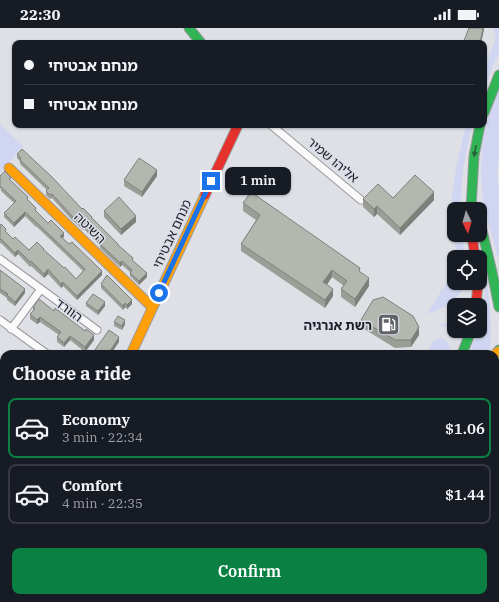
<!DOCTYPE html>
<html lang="en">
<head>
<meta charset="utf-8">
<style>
  :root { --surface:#171b24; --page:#242831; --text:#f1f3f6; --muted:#9ea1a6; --line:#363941; --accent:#0b8043 }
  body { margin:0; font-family:"IBM Plex Serif","Noto Sans Hebrew",serif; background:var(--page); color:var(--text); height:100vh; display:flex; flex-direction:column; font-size:15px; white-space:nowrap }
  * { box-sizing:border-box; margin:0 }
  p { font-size:13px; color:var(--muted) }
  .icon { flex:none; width:22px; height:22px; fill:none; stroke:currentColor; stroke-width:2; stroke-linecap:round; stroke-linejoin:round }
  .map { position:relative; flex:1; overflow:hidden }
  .details { position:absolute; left:0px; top:322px; width:499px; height:252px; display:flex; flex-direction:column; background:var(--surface); border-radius:12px 12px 0 0; box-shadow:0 1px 3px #0004 }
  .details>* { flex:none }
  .guide { position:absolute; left:12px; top:12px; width:475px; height:88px; border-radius:8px; box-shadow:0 1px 3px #0004; display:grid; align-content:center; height:88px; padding:0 12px; background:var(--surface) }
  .needle { width:26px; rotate:175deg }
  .fabs { position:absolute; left:447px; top:174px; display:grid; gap:8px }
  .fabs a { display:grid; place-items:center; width:40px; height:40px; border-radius:8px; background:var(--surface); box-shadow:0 1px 3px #0004; font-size:20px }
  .end { position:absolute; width:18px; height:18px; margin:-9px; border:5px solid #1a73e8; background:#fff; box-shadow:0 0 0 2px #fff }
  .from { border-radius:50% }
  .bubble { position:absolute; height:28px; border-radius:8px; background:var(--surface); box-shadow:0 1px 3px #0004; font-size:13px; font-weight:600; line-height:28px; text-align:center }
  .guide b { display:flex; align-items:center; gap:14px; height:38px; font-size:15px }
  .guide b+b { border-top:1px solid var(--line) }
  .guide i { width:10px; height:10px; background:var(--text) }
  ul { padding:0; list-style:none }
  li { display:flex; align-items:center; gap:12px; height:60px; margin:0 8px 6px; padding:0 4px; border:2px solid var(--line); border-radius:8px }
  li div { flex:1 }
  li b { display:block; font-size:15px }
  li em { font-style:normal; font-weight:600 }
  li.active { border-color:var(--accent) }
  li>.icon { width:36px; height:36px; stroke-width:1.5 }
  h2 { padding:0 12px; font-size:18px; line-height:48px }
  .cta { display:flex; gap:8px; margin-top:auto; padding:8px 12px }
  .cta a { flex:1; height:46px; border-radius:8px; background:var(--accent); color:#fff; font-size:16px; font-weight:600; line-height:46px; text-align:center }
  .status { display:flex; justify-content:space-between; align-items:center; height:28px; padding:0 20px; background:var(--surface); direction:ltr }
  .status svg { height:11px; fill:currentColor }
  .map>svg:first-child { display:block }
  .green { fill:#d0d6f1 }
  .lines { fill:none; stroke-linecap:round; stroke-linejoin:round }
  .street-casing { stroke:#999a9e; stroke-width:9 }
  .fast-casing { stroke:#999a9e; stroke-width:11 }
  .slow-casing { stroke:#999a9e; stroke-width:11 }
  .jam-casing { stroke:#999a9e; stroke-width:11 }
  .street { stroke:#fafafb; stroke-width:7 }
  .fast { stroke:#30b455; stroke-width:9 }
  .slow { stroke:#ff9f0a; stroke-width:9 }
  .jam { stroke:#e5322d; stroke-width:9 }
  .slow-bridge-casing { stroke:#999a9e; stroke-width:11; stroke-linecap:butt }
  .slow-bridge { stroke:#ff9f0a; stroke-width:9 }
  .wall { fill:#9b9d97 }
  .shaded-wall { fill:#7e807b }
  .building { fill:#b4b7b0; stroke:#7e807b }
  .oneway { fill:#26623a }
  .route { stroke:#1a73e8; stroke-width:5 }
  .labels { text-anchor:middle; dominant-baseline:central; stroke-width:3; stroke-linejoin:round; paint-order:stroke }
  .street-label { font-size:13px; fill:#1e1f24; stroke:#dbdee9 }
  .poi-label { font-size:13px; font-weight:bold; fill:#1e1f24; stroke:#dbdee9; text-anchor:end }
</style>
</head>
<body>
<div class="status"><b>22:30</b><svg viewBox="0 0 49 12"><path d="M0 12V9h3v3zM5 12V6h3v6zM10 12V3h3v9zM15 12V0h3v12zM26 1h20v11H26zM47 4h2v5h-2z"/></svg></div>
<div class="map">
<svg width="499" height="574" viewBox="0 0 499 574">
  <rect width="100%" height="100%" fill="#dee0e6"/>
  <!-- green -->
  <path class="green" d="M493,0H499V26L493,38L484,62V41L496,10Z
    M499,62V130L497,142V151L499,164V234C494,214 486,190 483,169C478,132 483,96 499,62Z
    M0,96L23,118L0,145Z
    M466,97H472C466,125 460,153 461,181H454V207H462L465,229H460L450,206L451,178L456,139Z
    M484,238C489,266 493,292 490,320L483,326H469L478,303H480V296L482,287L485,266Z
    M454,242V255H465C460,272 443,281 427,286Z
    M454,292V303H464L461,313C454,301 451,301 438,297L445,296Z
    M440,310L445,311C449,316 451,320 449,326H426L433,313Z
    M499,366V391L495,396V377Z
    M499,455V471L495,477V460Z
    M499,509V549L495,555V515Z
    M305,570H347L344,574H302Z
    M406,570H430L428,574H403Z
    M459,570H484L482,574H456Z"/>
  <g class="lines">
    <defs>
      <path id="street" d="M271,97L361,172
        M0,231L97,302
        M0,292L47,326
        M11,301L41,261"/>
      <path id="fast" d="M189,0L201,15
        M484,85L499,47
        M471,181L474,128L480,97
        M480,194L492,244L499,279
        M462,326L471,303
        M495,348L499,322
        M495,413L499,408
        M495,488L499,483
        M50,574L51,570
        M359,574L362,570
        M381,574L385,570
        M393,574L396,570
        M435,574L438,570
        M495,574L499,567"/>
      <path id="slow" d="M9,140L152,279
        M131,326L205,167
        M495,440L499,435
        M495,505L499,498
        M291,574L294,570
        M450,574L452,570"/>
      <path id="jam" d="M205,167L238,97
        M472,207L475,229
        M476,277L478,255"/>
    </defs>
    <!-- street casing -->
    <use href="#street" class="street-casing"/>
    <!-- fast casing -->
    <use href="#fast" class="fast-casing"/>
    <!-- slow casing -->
    <use href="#slow" class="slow-casing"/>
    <!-- jam casing -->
    <use href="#jam" class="jam-casing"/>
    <!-- street -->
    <use href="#street" class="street"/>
    <!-- fast -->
    <use href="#fast" class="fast"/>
    <!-- slow -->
    <use href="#slow" class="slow"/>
    <!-- jam -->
    <use href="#jam" class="jam"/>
    <defs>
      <path id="slow-bridge" d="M495,326L499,323"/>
    </defs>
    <!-- slow-bridge casing -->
    <use href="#slow-bridge" class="slow-bridge-casing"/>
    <!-- slow-bridge -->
    <use href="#slow-bridge" class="slow-bridge"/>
  </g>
  <!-- wall -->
  <path class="wall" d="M17,126L82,181L133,233L147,249L139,257L130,248V244L122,237L120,239L117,236L100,220V218L84,201L83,202L71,191L52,170L50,171L46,167V163L47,162L20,136V133L17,130Z
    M0,148L11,153L28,172L36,183L48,195L64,209L62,210L102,247L77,272L63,258L61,260L48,246L44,250L31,238L30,239L18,226L15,229L1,215L0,216V198L13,211L29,222H44L76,251L83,243L36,198V199L25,188L14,199L4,189V185L14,175L1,163Z
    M157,148L142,169L124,158V152Z
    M393,170L434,172L400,207L377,186L374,189L363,179V171Z
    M243,175L360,244L369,258L355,279L341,269V261L344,258L332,249L327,257L333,268L325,280L241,223V216L256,192L243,183Z
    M104,183L136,194L121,207L104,189Z
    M0,242L25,265L15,278L7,272V270L0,265Z
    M101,256L132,276L127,281L125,279L123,282L101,260Z
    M86,275L105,278L98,287L86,278Z
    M33,279L54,283L94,312L85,324L70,312L64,319L57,314V309L59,307L40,294L37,296L30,291V286L33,283Z
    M361,292L419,307L411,319L395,320L361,299Z
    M114,294L125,296L122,302L114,298Z"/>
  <!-- shaded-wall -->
  <path class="shaded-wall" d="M483,0H484V2L481,15H480Z
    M157,142V148L142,169V164Z
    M434,164V172L400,207V200Z
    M377,178V186L374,189V181Z
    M25,184V188L14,199V195Z
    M136,188V194L121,207V201Z
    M64,205V209L60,212V208Z
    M18,222V226L15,229V225Z
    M122,233V237L120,239V235Z
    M48,241V246L44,250V246Z
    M332,242V249L323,262V254Z
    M102,243V247L77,272V268Z
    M147,245V249L139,257V253Z
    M369,250V258L355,279V271Z
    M63,254V258L61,260V256Z
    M25,261V265L15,278V274Z
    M333,261V268L325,280V272Z
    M132,272V276L127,281V277Z
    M105,274V278L98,287V283Z
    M125,275V279L123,282V278Z
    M40,289V294L37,296V292Z
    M125,292V296L122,302V298Z
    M419,299V307L411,319V312Z
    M94,307V312L85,324V319Z
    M70,308V312L64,319V315Z
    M119,309V314L111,326H108Z"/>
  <!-- building -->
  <path class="building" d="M469,0H483L480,15H463Z
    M22,121L52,149L82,181L83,180L92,189H91L118,216V217L133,230L132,232L147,245L139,253L130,245L132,242L122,233L120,235L117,232L100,216L101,215L84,197L83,198L71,187L52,166L50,167L46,163L49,160L20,132L21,130L17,126Z
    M139,130L157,142L142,164L124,152Z
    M5,143L11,150L9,151L28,169L27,171L36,180L35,182L48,195L51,192L64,205L60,208L69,216L72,214L102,243L77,268L63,254L61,256L48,241L44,246L31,233L30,234L18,222L15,225L1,211L0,212V198L1,196L6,201L5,203L13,211L15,209L29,222L37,214L44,221H43L64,240L65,239L76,251L85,241L36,194L25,184L14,195L4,185L16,173L1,159L0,160V148Z
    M415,147L434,164L400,200L377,178L374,181L363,171L378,156L393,170Z
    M251,164L360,240L359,243L369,250L355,271L341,261L347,253L332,242L323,254L333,261L325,272L241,216L260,187L243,175Z
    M119,169L136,188L121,201L104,183Z
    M0,242L25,261L15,274L7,267L8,266L0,261Z
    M107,247L132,272L127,277L125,275L123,278L101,256Z
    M93,266L105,274L98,283L86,275Z
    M383,269L413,288L419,299L411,312H395L361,292L373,272Z
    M39,271L54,283L55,280L85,303L86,301L94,307L85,319L70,308L64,315L57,309L61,304L40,289L37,292L30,286L35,281L33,279Z
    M118,288L125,292L122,298L114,294Z
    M109,302L119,309L108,326H92Z"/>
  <!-- one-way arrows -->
  <defs><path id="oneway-solid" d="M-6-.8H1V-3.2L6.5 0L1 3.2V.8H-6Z"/></defs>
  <use class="oneway" href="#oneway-solid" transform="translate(475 123) rotate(100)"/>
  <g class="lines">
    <!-- route -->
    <path class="route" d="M159,265L211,153"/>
  </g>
  <!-- icons -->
  <defs>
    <symbol id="fuel-square" viewBox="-11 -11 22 22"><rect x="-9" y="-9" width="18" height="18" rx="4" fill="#616368" stroke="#dbdee9"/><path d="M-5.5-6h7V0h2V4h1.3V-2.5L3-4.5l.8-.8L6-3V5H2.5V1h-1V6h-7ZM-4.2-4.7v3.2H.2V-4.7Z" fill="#fff"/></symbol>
  </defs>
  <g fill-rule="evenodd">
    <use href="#fuel-square" x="376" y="284" width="25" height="25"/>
  </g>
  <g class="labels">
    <!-- street labels -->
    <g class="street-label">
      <text transform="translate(333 132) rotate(40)">אליהו שמיר</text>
      <text transform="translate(90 200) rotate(44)">השיטה</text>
      <text transform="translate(172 206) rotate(-65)">מנחם אבטיחי</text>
      <text transform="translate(69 282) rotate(36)">הוורד</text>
    </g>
    <!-- poi labels -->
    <g class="poi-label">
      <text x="372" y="297">רשת אנרגיה</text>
    </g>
  </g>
</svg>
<div class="fabs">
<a><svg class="needle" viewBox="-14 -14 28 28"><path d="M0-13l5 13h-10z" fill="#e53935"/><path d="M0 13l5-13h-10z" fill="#9ea1a6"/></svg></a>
<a><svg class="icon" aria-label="locate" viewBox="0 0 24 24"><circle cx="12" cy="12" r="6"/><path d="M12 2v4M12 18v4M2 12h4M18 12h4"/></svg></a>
<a><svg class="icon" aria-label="layers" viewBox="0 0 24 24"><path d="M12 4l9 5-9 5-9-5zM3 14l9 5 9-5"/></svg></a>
</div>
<i class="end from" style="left:159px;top:265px"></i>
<i class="end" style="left:211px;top:153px"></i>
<div class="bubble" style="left:225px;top:139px;width:66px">1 min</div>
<div class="guide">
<b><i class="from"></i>מנחם אבטיחי</b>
<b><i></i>מנחם אבטיחי</b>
</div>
<section class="details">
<h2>Choose a ride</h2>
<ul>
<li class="active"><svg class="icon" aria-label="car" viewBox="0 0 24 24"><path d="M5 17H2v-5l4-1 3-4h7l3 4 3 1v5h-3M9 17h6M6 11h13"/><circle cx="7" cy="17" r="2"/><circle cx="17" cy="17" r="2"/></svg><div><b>Economy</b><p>3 min · 22:34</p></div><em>$1.06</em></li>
<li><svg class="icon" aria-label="car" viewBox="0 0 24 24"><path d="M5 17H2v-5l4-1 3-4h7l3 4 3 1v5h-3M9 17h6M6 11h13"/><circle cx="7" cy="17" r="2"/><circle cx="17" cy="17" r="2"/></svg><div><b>Comfort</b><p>4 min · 22:35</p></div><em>$1.44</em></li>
</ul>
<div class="cta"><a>Confirm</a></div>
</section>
</div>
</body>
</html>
